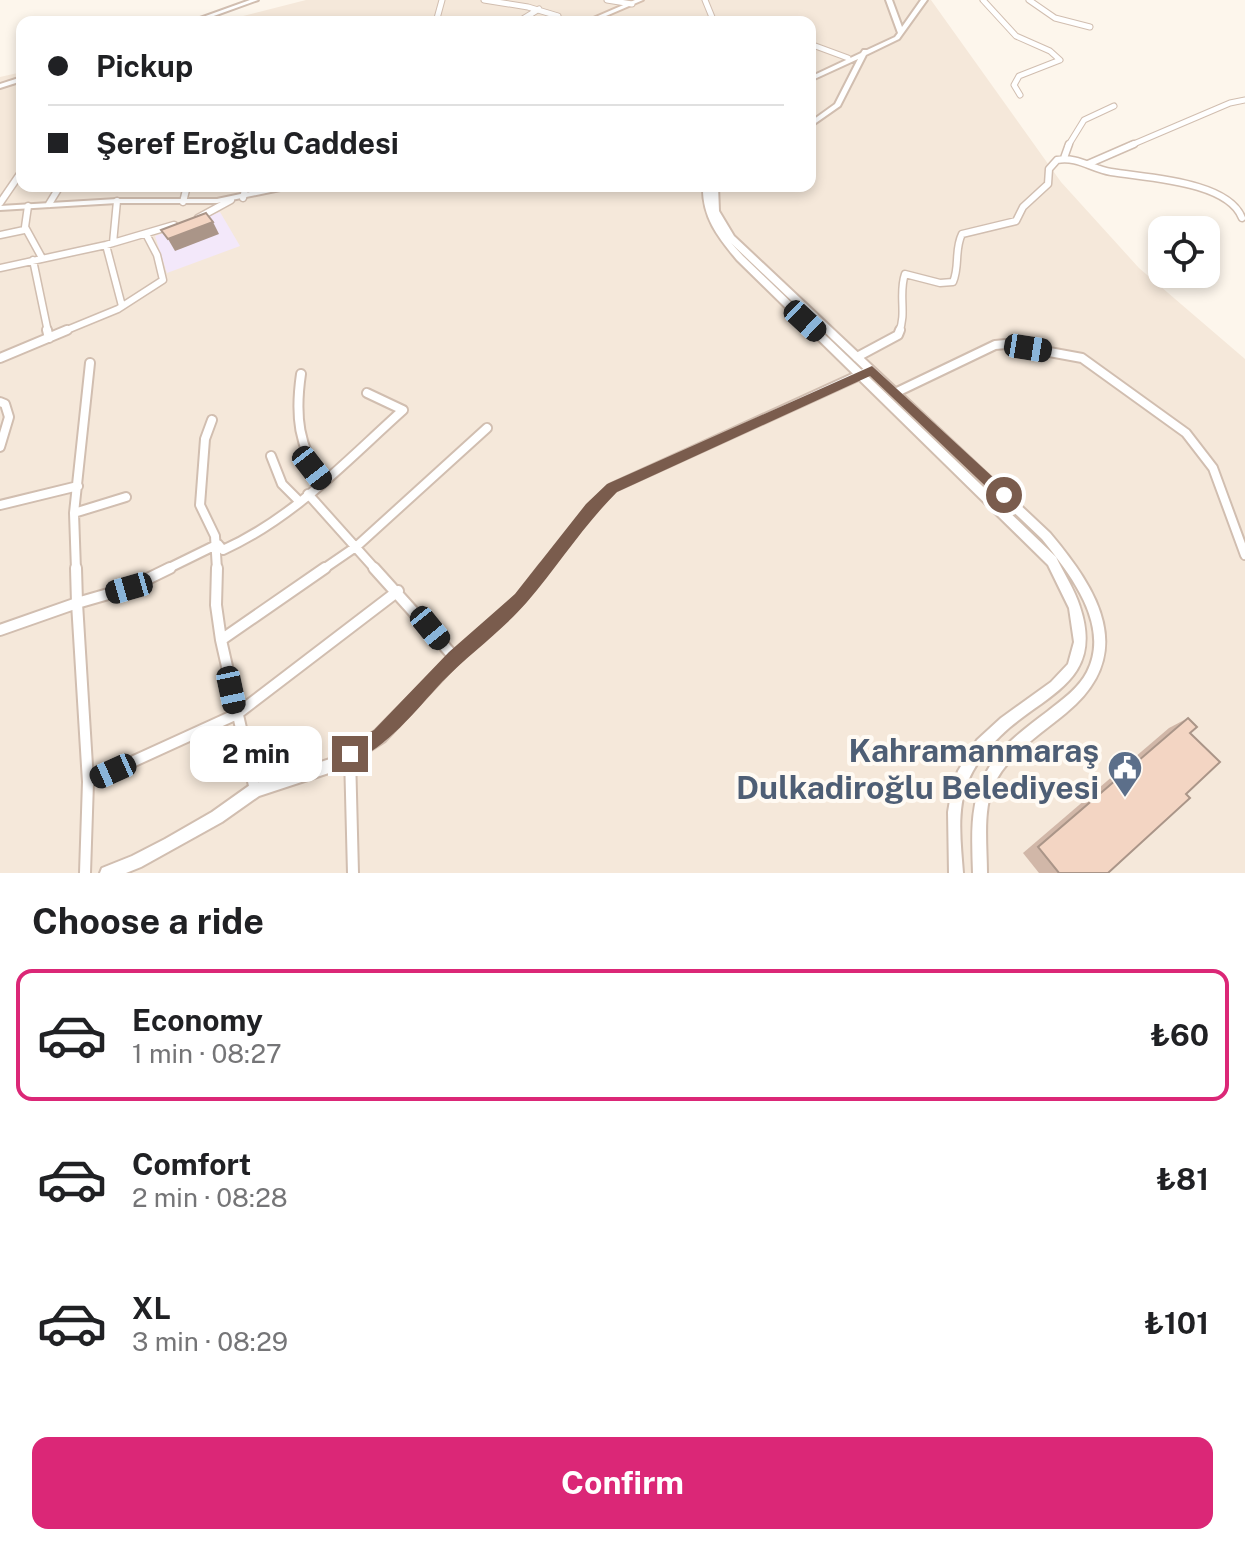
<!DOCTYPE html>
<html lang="en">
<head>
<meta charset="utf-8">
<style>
  :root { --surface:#fff; --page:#f2f2f2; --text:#202124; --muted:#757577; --line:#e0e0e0; --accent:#db2777 }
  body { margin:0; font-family:"Public Sans",sans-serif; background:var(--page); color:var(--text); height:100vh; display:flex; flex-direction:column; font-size:30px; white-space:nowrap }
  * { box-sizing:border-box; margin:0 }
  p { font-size:26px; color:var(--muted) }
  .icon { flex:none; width:44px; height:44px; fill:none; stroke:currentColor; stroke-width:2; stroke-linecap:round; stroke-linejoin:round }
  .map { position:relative; height:873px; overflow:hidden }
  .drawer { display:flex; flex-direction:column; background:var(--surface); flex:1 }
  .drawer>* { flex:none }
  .hud { position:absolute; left:16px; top:16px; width:800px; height:176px; border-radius:16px; box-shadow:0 4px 12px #0003; display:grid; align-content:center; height:176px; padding:0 32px; background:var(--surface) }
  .controls { position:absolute; left:1148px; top:216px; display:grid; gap:16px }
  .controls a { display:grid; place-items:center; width:72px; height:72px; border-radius:16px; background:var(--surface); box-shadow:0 4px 12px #0003; font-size:40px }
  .end { position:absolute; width:36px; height:36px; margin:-18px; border:10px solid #7a5c4d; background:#fff; box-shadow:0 0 0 4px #fff }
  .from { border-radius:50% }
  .bubble { position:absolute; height:56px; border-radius:16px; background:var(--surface); box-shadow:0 4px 12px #0003; font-size:26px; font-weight:700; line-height:56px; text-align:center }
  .car { position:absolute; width:24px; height:48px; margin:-24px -12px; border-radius:10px; box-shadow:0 0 6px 2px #0007; background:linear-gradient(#222 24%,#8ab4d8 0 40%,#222 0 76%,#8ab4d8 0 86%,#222 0) }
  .hud b { display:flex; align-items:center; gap:28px; height:76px; font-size:30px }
  .hud b+b { border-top:2px solid var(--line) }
  .hud i { width:20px; height:20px; background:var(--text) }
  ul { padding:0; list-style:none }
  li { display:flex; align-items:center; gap:24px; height:132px; margin:0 16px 12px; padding:0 16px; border:4px solid transparent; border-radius:16px }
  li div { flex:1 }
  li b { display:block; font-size:30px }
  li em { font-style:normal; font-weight:700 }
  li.on { border-color:var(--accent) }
  li>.icon { width:72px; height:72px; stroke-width:1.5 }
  h2 { padding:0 32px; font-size:36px; line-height:96px }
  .cta { display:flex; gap:16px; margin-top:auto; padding:16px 32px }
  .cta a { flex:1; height:92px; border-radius:16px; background:var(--accent); color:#fff; font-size:32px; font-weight:700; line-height:92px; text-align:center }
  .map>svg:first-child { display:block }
  .residential { fill:#f5e8da }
  .education { fill:#f3e8fa }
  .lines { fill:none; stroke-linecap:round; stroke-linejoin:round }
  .minor-far3-casing { stroke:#d1beb0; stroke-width:7 }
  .minor-far2-casing { stroke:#d1beb0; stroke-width:9 }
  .minor-far1-casing { stroke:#d1beb0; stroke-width:12 }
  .minor-casing { stroke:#d1beb0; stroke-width:14 }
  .tertiary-casing { stroke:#d1beb0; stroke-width:4 }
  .secondary-casing { stroke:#d6c0b0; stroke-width:4 }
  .minor-far3 { stroke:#fff; stroke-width:5 }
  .minor-far2 { stroke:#fff; stroke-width:6 }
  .minor-far1 { stroke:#fff; stroke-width:8 }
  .minor { stroke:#fff; stroke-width:10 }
  .tertiary { fill:#fff; fill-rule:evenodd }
  .secondary { fill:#fff; fill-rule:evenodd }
  .wall { fill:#d1b7a8 }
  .shaded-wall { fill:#aa9588 }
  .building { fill:#f3d5c3; stroke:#aa9588; stroke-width:2 }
  .route { fill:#7a5c4d }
  .labels { text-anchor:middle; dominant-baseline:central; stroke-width:8; stroke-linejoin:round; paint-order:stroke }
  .near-service-label { font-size:32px; font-weight:bold; fill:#4e5e75; stroke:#fffaf3; text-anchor:end }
</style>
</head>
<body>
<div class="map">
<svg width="1245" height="873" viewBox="0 0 1245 873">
  <rect width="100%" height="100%" fill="#fdf6ec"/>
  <!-- residential -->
  <path class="residential" d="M306,0H931L1061,182L1139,268L1245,359V873H0V77L22,72V186H810V22H219Z"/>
  <!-- education -->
  <path class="education" d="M220,212L240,246L167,273L155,236Z"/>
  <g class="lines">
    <defs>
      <path id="minor-far3" d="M484,0L528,7L558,16
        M607,0L632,4
        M705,0L714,22
        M983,0L1016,36L1050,51L1060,60L1019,76L1014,85L1020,95
        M1029,0L1055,18L1090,27
        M436,22L442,0
        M518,22L539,9
        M810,44L848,58
        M1068,146L1084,120L1114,106
        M1129,146L1230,103L1245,100"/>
      <path id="minor-far2" d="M1064,158L1069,144
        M1088,164L1134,144
        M243,198L246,186
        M183,202L187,186
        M0,203L22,171
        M49,204L60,186
        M28,206L25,227L42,258
        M198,218L231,200
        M0,235L24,230
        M113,243L117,201
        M106,245L122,306
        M33,260L48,332
        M0,268L106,245L174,225
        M62,332L118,309L163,280L157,255L146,234
        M899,332C907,313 898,294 905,274L940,283L953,282C960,266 954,250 962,234L1016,221L1023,207L1048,184L1049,169L1057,160C1077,156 1092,169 1111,172C1146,178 1228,181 1242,218"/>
      <path id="minor-far1" d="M47,330L49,338
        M857,357L898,335L900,330
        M0,358L67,330
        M301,374C295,415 298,447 323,481
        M897,392L995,345L1006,344L1082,358L1186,433L1213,468L1245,555
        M0,402L5,404L9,417L0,447
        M212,420L205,439L200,505L215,536L217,570
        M271,456L282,484L299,501
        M308,494L376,570
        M0,505L78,486
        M74,513L126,497
        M76,570L74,513L90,363
        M165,570L218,544L223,550C294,518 346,461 403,410L367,393
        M322,570L357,546L487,428
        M543,570L591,509L612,488L864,373"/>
      <path id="minor" d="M76,568L77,603L129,588L170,568
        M217,568L216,605L221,640
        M374,568L455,658L520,599L544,568
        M0,630L77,603L88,782L85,873
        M350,755L353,873
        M88,782L237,714L398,591
        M255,790L221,640L325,568"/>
      <path id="tertiary" d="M250,0H258L197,22H189Z
        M886,0H892L902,27L921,0H927L899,39L866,55L840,106L810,127V122L835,104L858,59L810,81V77L861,53L863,50H867L895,37L898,33Z
        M22,77V81L0,88V84Z
        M279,186H294L290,188L217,203H117L0,210V206L117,199H217Z
        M703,186H718L719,211L734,236L1050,533C1098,590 1138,654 1066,713C1041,734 1011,752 995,782C982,808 987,844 987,873H973C972,839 969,802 987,771C1001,745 1026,728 1048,711C1062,700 1079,688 1087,672C1111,625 1070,574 1042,539L731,243L743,256L1056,557C1064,574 1075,590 1080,607C1103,677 1052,692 1009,728C992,743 977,760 968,781C956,809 961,844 963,873H949L948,812L952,788L958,771L977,740L1001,718L1051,682L1068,664L1074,642L1069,608L1048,565L737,260C718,237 702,217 703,186Z
        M455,652L459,654L461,658L459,662L385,741L341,769L259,796L222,822L141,867L126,873H100L102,868L132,856L165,839L212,812L250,785L333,758L375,731L451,654Z"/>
      <path id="secondary" d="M635,0H643L592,22H584Z"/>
    </defs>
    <!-- minor-far3 casing -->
    <use href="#minor-far3" class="minor-far3-casing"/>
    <!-- minor-far2 casing -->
    <use href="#minor-far2" class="minor-far2-casing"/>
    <!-- minor-far1 casing -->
    <use href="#minor-far1" class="minor-far1-casing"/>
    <!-- minor casing -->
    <use href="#minor" class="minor-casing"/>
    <!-- tertiary casing -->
    <use href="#tertiary" class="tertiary-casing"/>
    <!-- secondary casing -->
    <use href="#secondary" class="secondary-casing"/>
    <!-- minor-far3 -->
    <use href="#minor-far3" class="minor-far3"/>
    <!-- minor-far2 -->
    <use href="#minor-far2" class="minor-far2"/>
    <!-- minor-far1 -->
    <use href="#minor-far1" class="minor-far1"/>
    <!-- minor -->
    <use href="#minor" class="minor"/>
    <!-- tertiary -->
    <use href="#tertiary" class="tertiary"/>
    <!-- secondary -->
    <use href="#secondary" class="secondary"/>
  </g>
  <!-- wall -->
  <path class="wall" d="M1188,718L1190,733L1108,873H1039L1023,853L1169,728Z"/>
  <!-- shaded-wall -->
  <path class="shaded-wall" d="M213,222L219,234L175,251L168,239Z"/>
  <!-- building -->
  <path class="building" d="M206,213L213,222L168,239L161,230Z
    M1188,718L1197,727L1190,733L1220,762L1186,794L1190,798L1108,873H1059L1038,847Z"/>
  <!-- route -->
  <path class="route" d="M872,366L1008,491V499H999L870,376L617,492C583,526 558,566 527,602C502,631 469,654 442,682C415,711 388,747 350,763L344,761L342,754L344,748L374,730L449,652L515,594L586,504L607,484Z"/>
  <!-- icons -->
  <defs>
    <symbol id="civic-pin" viewBox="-11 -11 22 30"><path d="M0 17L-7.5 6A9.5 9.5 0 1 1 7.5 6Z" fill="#5c6f8a" stroke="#fffaf3"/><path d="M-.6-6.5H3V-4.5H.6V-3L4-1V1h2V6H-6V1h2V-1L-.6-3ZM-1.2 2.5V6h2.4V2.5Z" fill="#fff"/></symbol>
  </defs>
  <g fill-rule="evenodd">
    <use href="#civic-pin" x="1105" y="748" width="40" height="54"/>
  </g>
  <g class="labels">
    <!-- near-service labels -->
    <g class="near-service-label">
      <text x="1099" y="750">Kahramanmaraş<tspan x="1099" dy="37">Dulkadiroğlu Belediyesi</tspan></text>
    </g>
  </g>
</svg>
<div class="controls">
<a><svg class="icon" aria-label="locate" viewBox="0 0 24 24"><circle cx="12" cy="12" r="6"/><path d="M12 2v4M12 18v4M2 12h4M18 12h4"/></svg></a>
</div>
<i class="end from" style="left:1004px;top:495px"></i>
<i class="end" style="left:350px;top:754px"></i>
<div class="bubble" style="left:190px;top:726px;width:132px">2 min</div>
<i class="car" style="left:805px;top:321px;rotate:133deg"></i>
<i class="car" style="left:1028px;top:348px;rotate:99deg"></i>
<i class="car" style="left:312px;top:468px;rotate:142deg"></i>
<i class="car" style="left:129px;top:588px;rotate:254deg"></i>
<i class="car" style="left:430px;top:628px;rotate:141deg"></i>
<i class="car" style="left:231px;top:690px;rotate:168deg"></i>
<i class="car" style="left:113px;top:771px;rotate:246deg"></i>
<div class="hud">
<b><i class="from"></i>Pickup</b>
<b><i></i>Şeref Eroğlu Caddesi</b>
</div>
</div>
<section class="drawer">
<h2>Choose a ride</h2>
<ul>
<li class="on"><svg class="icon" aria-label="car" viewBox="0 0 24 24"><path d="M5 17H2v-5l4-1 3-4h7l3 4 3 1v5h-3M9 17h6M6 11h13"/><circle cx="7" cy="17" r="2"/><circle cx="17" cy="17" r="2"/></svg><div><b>Economy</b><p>1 min · 08:27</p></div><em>₺60</em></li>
<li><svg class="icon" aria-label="car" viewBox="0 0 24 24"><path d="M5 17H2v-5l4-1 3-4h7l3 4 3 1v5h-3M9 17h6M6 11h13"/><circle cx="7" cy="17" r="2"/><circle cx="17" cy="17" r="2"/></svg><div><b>Comfort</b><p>2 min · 08:28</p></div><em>₺81</em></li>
<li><svg class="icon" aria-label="car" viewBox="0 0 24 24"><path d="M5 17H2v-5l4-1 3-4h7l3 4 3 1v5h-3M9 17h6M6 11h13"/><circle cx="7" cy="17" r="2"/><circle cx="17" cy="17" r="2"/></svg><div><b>XL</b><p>3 min · 08:29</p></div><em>₺101</em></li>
</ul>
<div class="cta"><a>Confirm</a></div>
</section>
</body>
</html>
